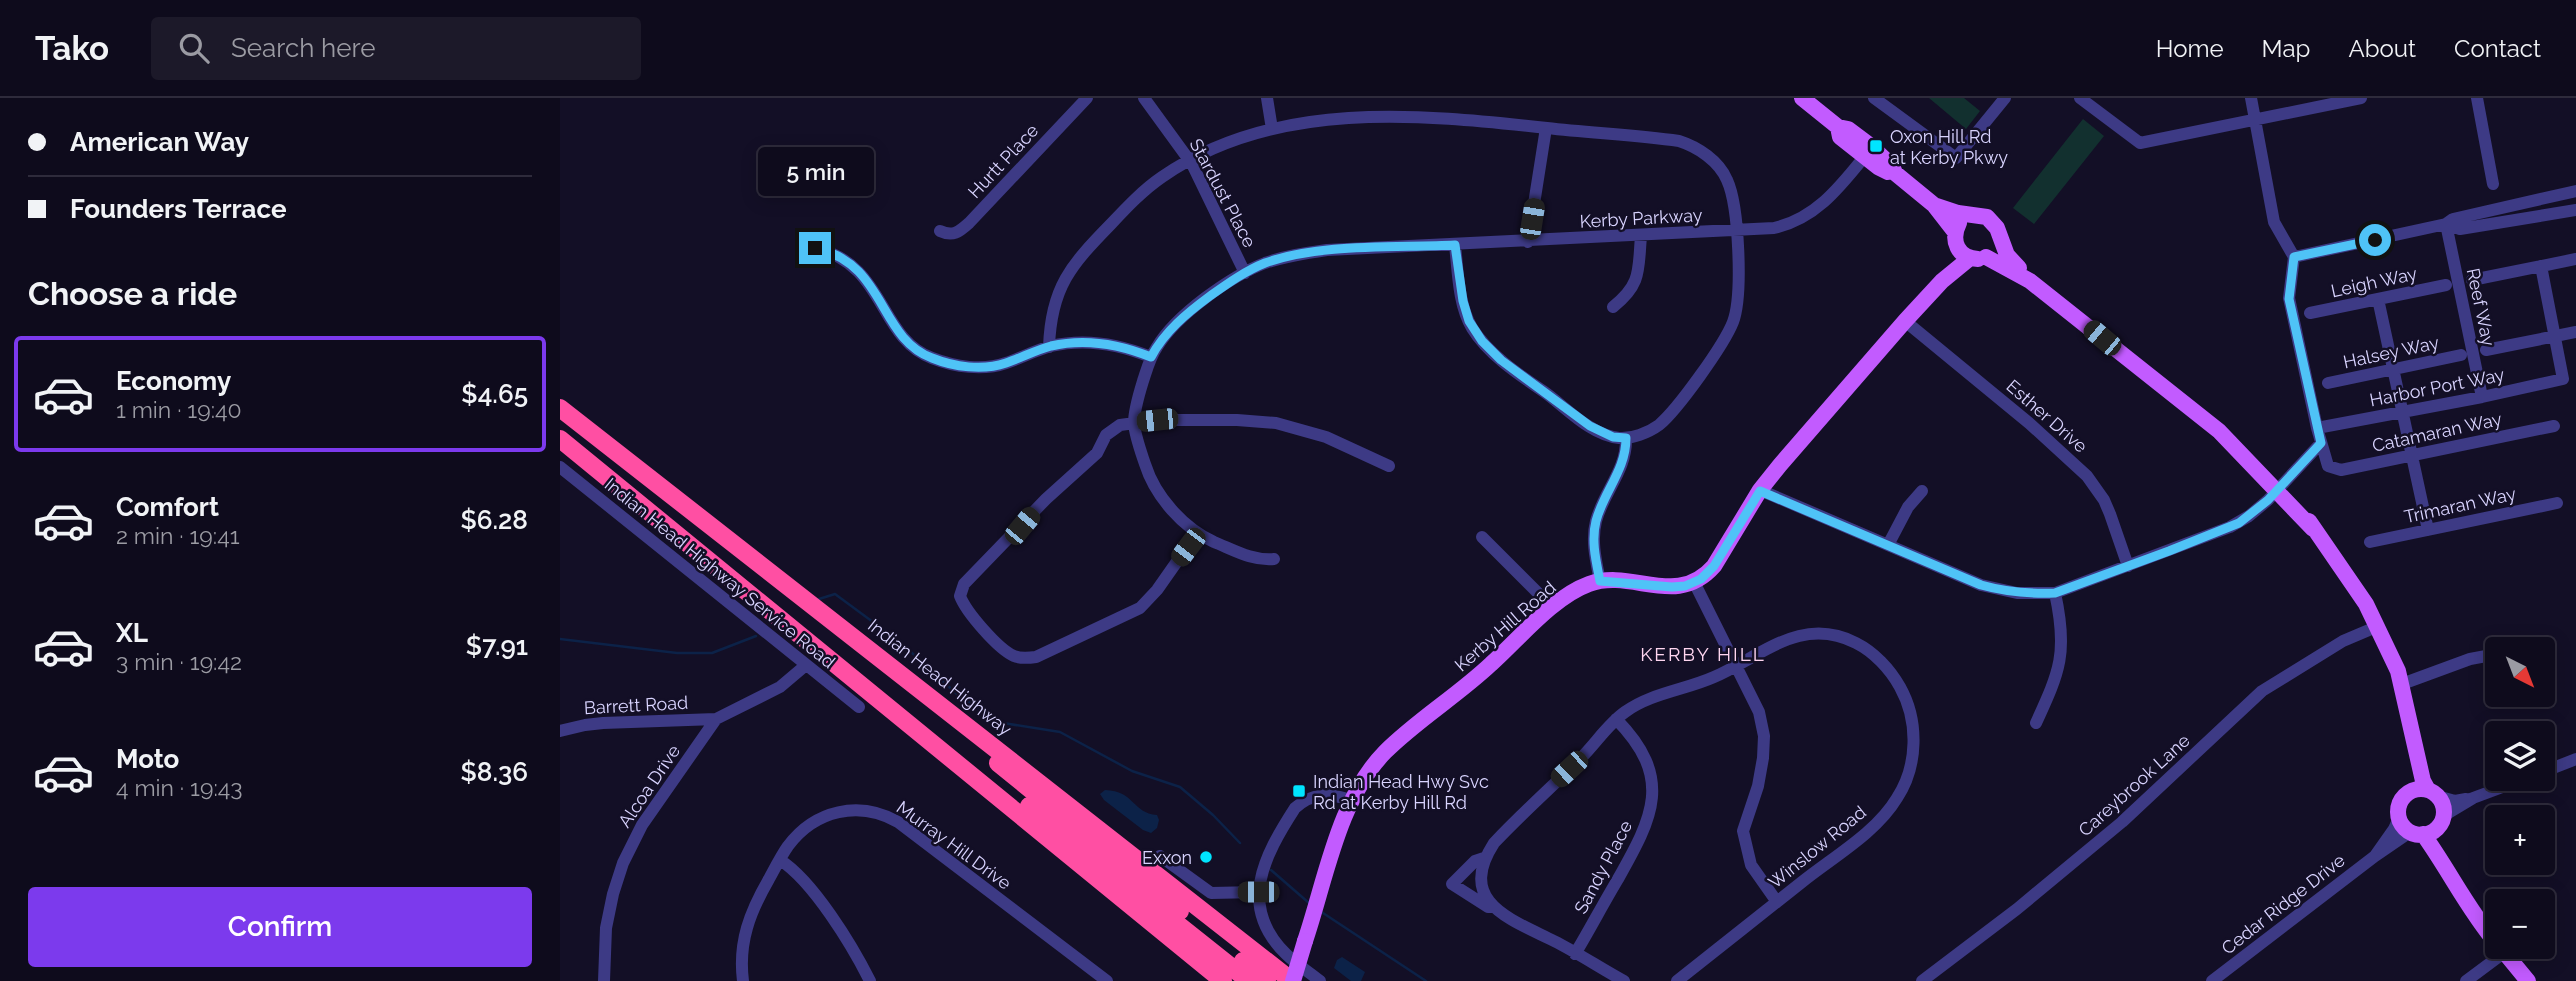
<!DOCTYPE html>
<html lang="en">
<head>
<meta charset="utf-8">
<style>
  :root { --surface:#0e0b1c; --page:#1c1929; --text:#f1f3f6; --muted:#9b9ba3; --line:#2e2b3b; --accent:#7c3aed }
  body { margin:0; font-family:Raleway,sans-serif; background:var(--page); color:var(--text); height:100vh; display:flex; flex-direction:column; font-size:26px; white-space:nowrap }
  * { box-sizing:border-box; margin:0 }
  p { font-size:23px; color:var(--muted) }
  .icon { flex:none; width:38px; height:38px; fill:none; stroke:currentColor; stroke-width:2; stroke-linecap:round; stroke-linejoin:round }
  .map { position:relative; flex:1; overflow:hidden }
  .panel { display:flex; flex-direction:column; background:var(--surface); width:560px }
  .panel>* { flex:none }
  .banner { display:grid; align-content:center; height:154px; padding:0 28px; background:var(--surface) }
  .needle { width:46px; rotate:138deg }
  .controls { position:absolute; left:1925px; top:539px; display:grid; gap:14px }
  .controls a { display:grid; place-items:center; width:70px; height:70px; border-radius:7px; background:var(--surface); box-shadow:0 4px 18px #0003,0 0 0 2px var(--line); font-size:35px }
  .end { position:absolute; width:32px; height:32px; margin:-16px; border:9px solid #4fc3f7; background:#111; box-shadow:0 0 0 4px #111 }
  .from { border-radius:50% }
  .bubble { position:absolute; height:49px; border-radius:7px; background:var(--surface); box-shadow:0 4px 18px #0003,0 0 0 2px var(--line); font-size:23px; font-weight:600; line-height:49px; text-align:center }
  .car { position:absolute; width:21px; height:42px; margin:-21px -10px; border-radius:9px; box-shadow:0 0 5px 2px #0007; background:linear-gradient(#222 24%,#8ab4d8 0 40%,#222 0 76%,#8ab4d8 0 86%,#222 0) }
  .banner b { display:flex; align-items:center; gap:24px; height:66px; font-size:26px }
  .banner b+b { border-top:2px solid var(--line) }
  .banner i { width:18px; height:18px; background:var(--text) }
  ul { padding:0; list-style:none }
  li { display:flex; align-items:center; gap:21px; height:116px; margin:0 14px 10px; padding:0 14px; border:4px solid transparent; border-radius:7px }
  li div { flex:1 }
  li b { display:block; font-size:26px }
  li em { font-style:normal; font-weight:600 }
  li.on { border-color:var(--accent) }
  li>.icon { width:63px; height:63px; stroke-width:1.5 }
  h2 { padding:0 28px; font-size:32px; line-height:84px }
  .button { display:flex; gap:14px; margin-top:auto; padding:14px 28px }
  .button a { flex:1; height:80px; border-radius:7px; background:var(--accent); color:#fff; font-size:28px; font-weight:600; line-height:80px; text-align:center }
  header { display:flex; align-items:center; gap:42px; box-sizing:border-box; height:98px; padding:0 35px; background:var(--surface); border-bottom:2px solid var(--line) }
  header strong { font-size:33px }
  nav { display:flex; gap:38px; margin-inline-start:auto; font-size:24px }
  .search { width:490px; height:63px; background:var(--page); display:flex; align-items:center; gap:18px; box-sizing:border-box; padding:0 24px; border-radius:7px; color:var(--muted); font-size:26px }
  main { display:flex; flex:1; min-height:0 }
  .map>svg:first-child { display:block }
  .green { fill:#12302f }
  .water { fill:#0c2248 }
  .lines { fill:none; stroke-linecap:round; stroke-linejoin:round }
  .stream { stroke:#0c2248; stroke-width:2.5 }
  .minor { stroke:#3d3a85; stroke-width:12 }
  .major { stroke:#c25bff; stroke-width:16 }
  .highway { stroke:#ff4fa3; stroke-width:18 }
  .major-bridge { stroke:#c25bff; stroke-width:16 }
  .route { stroke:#4fc3f7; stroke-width:9 }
  .poi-dot { fill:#00e5ff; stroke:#130f26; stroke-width:2.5 }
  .labels { text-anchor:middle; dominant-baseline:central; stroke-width:5; stroke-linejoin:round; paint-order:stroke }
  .poi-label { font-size:18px; fill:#d9d4ff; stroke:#130f26; text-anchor:start }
  .street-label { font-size:18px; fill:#d9d4ff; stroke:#130f26 }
  .neighbourhood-label { font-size:19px; letter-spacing:2px; fill:#ffd6f0; stroke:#130f26 }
</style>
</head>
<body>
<header>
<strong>Tako</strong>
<div class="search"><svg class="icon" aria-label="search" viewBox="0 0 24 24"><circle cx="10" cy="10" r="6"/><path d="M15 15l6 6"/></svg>Search here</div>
<nav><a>Home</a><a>Map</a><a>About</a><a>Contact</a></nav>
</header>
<main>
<section class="panel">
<div class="banner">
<b><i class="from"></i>American Way</b>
<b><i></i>Founders Terrace</b>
</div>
<h2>Choose a ride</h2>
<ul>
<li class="on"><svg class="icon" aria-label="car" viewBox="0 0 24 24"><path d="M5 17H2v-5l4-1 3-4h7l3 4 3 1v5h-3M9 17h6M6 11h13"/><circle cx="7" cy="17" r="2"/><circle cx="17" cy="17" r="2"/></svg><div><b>Economy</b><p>1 min · 19:40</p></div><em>$4.65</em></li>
<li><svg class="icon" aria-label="car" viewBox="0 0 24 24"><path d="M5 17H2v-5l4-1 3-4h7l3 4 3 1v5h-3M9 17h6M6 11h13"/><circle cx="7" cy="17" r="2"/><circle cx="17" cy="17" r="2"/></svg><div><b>Comfort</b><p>2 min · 19:41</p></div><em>$6.28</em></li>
<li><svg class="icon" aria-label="car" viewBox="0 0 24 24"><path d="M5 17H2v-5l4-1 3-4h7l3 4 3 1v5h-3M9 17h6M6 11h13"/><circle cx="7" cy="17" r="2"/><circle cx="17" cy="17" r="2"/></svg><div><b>XL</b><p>3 min · 19:42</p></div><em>$7.91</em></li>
<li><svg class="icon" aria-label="car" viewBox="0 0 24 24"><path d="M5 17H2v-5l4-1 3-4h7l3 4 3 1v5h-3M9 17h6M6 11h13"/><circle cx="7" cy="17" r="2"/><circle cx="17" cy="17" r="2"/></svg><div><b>Moto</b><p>4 min · 19:43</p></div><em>$8.36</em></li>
</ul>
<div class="button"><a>Confirm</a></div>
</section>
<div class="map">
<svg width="2016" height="883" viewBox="0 0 2016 883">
  <rect width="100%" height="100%" fill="#130f26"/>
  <!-- green -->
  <path class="green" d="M1369,0H1404L1420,13L1406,31Z
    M1523,21L1544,38L1474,126L1453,110Z"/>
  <!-- water -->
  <path class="water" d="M545,692C575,693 572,715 597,717L599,722L597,730L591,735L583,732L544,702L540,696Z
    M782,859L805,874L801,883H791L774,870L777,862Z"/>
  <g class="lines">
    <!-- stream -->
    <path class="stream" d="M259,501L275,496L340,544L399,598L443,625L500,634L572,673L620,689L653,717L680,745
      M0,541L117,555H152L196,538
      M711,772L749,805
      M760,813L866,883"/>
    <!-- minor -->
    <path class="minor" d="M584,0L632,66L685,175
      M707,0L712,31
      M1314,0L1396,60L1445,0
      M1520,0L1580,45L1801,0
      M1691,0L1714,124L1734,159L1729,200L1757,330L1768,368L1781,372L1994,328
      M1917,0L1933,86
      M1886,126L1922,299
      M1886,126L1900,131L2016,112
      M380,133C393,139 399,134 409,125L527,0
      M968,144L986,30
      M255,150C326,166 318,240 372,260C395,269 423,273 446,265C461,260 476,252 491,248C525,240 559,246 591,259
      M1734,159L1886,126L1893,121L2016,93
      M1912,182L2016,161
      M1818,201L1868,432
      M1053,209C1082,186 1078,172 1081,138
      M1750,215L1886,187
      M1345,223L1469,325L1527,378L1544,402L1550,416L1568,468
      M489,249C491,189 511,167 551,126C567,109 583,92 602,79C714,1 859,16 987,30C1031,35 1075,37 1119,43C1138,49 1159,63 1167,82C1179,108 1183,197 1173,224C1164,247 1118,311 1099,327C1088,335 1072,341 1059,340C1030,337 1006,309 983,293C958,276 928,256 912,230C898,206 898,173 895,147
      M1926,252L2016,234
      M1768,285L1901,257
      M1757,330L1922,299L2003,281L1981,168
      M0,369L299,609
      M1200,392L1421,487L1457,495H1495L1670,429L1689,418L1708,402L1761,345
      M637,435L597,492L580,510L476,559C469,560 461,561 454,558C438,551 406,514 400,498L404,486L486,401L537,355L546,337L560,327L597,322H677L716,325L766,339L829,368
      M922,439L992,509
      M1810,444L1997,405
      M1328,447L1348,409L1362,393
      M714,461C692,463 674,452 654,444C623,430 595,398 585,366C581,354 575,338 574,325C574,312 579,296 583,283C587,271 590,259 597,249C616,217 671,178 705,165C725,158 746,155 767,152L1214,130C1258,120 1282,86 1309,53
      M1040,483C1036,463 1031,443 1036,423C1044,393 1067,372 1066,340
      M1134,484L1199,614L1204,638L1203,660L1198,688L1183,733L1191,767L1217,804
      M1842,586L1910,561L1937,556
      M1476,625C1500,573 1508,554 1495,495
      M0,633L25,627L43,625L156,621
      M1983,674L2016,661
      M1877,698L1895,703L1906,701
      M1883,718L1913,700L1964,681
      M1839,720L1834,731L1815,758L1850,734
      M600,758L651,795L698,794
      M924,760L915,763L892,786L928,809H932
      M220,762C253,783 292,847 310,883
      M1015,856C1030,831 1043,806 1058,781C1093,719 1114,680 1056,621
      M44,883L46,830L53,796L63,765L82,727L156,621L220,589L246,567
      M183,883C178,844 190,814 209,781C215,770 221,758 228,748C255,712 299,702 338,724L547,883
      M760,883C749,874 736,866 726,856C677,808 704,758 735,710C753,694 770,695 791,702
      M1064,883C1040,870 1018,855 994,843C950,821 896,804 934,745C962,715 993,688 1021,660C1036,645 1048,626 1065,614C1091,595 1125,592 1154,579C1202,558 1241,517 1296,545C1314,554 1330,571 1340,589C1359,623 1358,668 1337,700C1316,735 1273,759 1242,784C1200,817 1159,850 1117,883
      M1362,883L1457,811L1562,724L1702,593L1783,543L1816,529
      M1652,883L1815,758
      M1906,883L1945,854"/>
    <!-- major -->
    <path class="major" d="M1242,0L1278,29L1288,31L1312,49L1332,68L1335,75L1374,107L1395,134
      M1278,29L1280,39L1318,69L1328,74
      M1374,107L1398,115L1427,119L1437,130L1447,157L1459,170
      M1399,125C1390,143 1398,160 1418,161
      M1426,159L1470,183L1659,333L1753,431
      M1749,423L1806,506L1838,573L1863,683L1868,692
      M1838 714a23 23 0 1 1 46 0a23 23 0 1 1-46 0Z
      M1863,736C1889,772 1908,812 1937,846
      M745,843C766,781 778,702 825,654C857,622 897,598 931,566C959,541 993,499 1029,486C1073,470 1116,511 1154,468L1200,392L1220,367L1345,223L1382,183L1410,160
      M1940,849L1968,883"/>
    <!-- highway -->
    <path class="highway" d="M0,310L732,883
      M0,341L663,883
      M438,665L620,813
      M469,708L689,883
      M683,863L707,883"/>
    <!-- major-bridge -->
    <path class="major-bridge" d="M733,883L745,843"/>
  </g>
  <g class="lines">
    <!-- route -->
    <path class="route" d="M255,150C326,165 318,240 372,260C394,269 423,273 446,265C461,260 476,252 491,248C525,240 559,246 591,259C605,233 627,215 650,198C667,186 685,173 705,165C760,145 836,150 895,147L903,203L909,223L922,243L941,262L1030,328L1053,339L1066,340C1066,372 1044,393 1036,423C1031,443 1036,463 1040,483L1112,489L1125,488L1141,481L1154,468L1200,393L1421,487C1446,494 1469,496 1495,495L1609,453L1679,425L1708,402L1761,345L1729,201L1734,159L1815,142"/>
  </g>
  <!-- markers -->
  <g class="poi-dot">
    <rect x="1309" y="41" width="14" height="14" rx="3.5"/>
    <rect x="732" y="686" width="14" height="14" rx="3.5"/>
    <circle cx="646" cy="759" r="7"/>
  </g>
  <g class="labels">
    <!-- poi labels -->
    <g class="poi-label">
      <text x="1330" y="38">Oxon Hill Rd<tspan x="1330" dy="21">at Kerby Pkwy</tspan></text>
      <text x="753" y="683">Indian Head Hwy Svc<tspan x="753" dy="21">Rd at Kerby Hill Rd</tspan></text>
      <text x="632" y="759" text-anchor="end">Exxon</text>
    </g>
    <!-- street labels -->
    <g class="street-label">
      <text transform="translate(443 63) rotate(-47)">Hurtt Place</text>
      <text transform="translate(663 95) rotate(62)">Stardust Place</text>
      <text transform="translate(1081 120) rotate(-3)">Kerby Parkway</text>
      <text transform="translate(1814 184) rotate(-12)">Leigh Way</text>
      <text transform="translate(1921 209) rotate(78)">Reef Way</text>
      <text transform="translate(1831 254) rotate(-12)">Halsey Way</text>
      <text transform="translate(1877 289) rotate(-11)">Harbor Port Way</text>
      <text transform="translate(1487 318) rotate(41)">Esther Drive</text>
      <text transform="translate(1877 334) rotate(-12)">Catamaran Way</text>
      <text transform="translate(1900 407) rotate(-12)">Trimaran Way</text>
      <text transform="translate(160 475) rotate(39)">Indian Head Highway Service Road</text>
      <text transform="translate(945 528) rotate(-41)">Kerby Hill Road</text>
      <text transform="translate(380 579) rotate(38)">Indian Head Highway</text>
      <text transform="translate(76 607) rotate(-3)">Barrett Road</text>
      <text transform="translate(1574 687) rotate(-42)">Careybrook Lane</text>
      <text transform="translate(89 688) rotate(-56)">Alcoa Drive</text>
      <text transform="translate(394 747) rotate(36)">Murray Hill Drive</text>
      <text transform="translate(1257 749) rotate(-39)">Winslow Road</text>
      <text transform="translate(1043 769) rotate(-62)">Sandy Place</text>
      <text transform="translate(1723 806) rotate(-38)">Cedar Ridge Drive</text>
    </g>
    <!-- neighbourhood labels -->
    <g class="neighbourhood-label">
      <text x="1143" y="556">KERBY HILL</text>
    </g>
  </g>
</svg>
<div class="controls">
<a><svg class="needle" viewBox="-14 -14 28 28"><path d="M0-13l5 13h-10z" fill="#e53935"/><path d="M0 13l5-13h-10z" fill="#9b9ba3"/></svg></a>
<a><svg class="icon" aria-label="layers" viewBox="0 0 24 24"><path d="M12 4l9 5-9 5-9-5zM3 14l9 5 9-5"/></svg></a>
<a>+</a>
<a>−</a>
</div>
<i class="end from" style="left:1815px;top:142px"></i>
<i class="end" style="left:255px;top:150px"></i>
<div class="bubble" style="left:198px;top:49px;width:116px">5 min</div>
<i class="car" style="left:972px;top:121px;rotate:9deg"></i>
<i class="car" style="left:1542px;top:240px;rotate:310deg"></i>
<i class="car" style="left:597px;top:322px;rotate:264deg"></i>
<i class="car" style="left:462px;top:428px;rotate:40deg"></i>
<i class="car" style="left:628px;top:449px;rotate:217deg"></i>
<i class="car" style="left:1009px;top:671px;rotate:227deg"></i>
<i class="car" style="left:698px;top:794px;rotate:270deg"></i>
</div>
</main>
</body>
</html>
